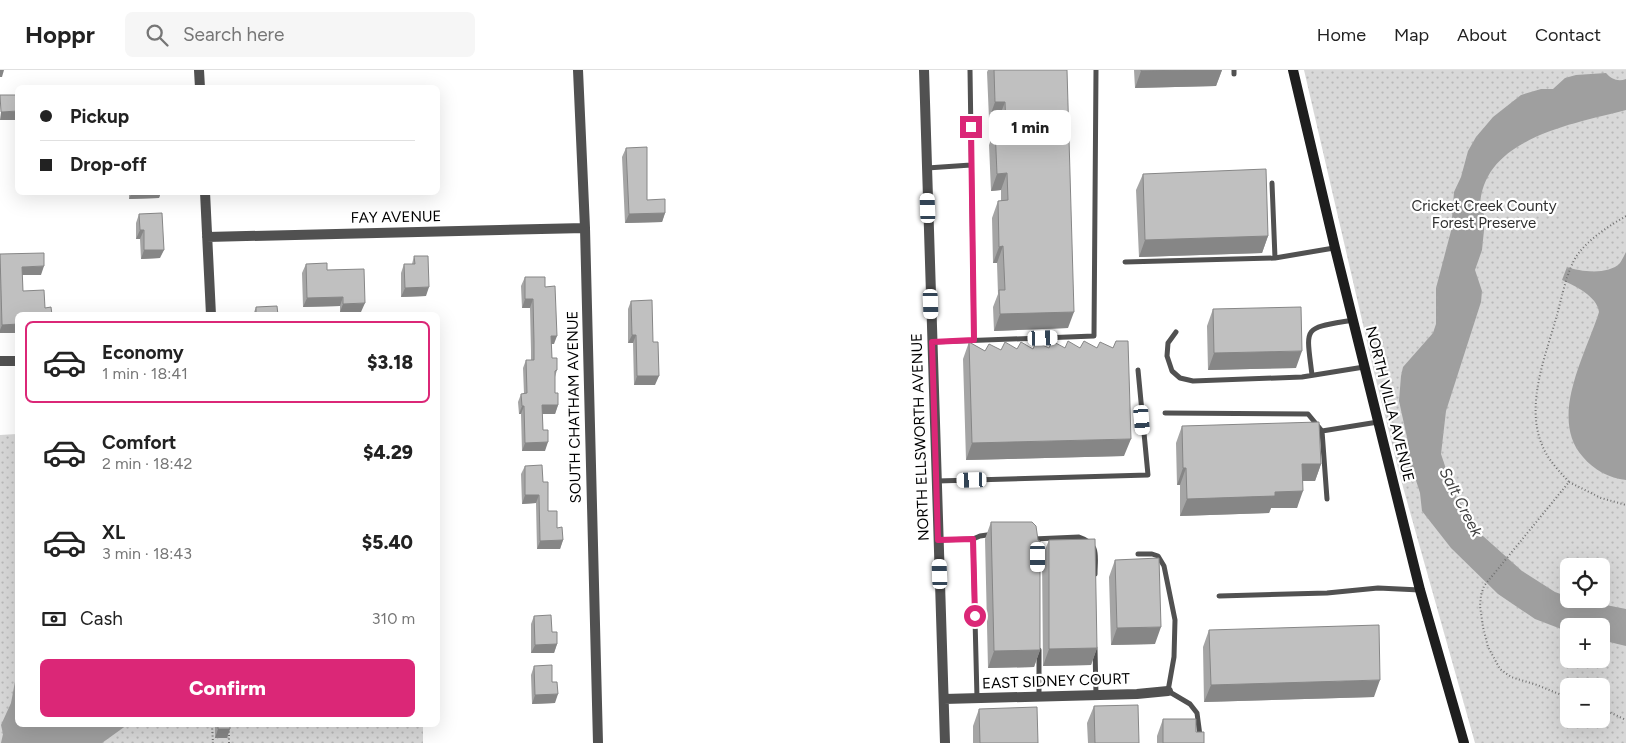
<!DOCTYPE html>
<html lang="en">
<head>
<meta charset="utf-8">
<style>
  :root { --surface:#fff; --page:#f6f6f6; --text:#222; --muted:#767676; --line:#e0e0e0; --accent:#db2777 }
  body { margin:0; font-family:Figtree,sans-serif; background:var(--page); color:var(--text); height:100vh; display:flex; flex-direction:column; font-size:19px; white-space:nowrap }
  * { box-sizing:border-box; margin:0 }
  p { font-size:16px; color:var(--muted) }
  .icon { flex:none; width:28px; height:28px; fill:none; stroke:currentColor; stroke-width:2; stroke-linecap:round; stroke-linejoin:round }
  .map { position:relative; flex:1; overflow:hidden }
  .panel { position:absolute; left:15px; top:242px; width:425px; height:415px; display:flex; flex-direction:column; background:var(--surface); border-radius:8px; box-shadow:0 5px 20px #0002 }
  .panel>* { flex:none }
  .banner { position:absolute; left:15px; top:15px; width:425px; height:110px; border-radius:8px; box-shadow:0 5px 20px #0002; display:grid; align-content:center; height:110px; padding:0 25px; background:var(--surface) }
  .fabs { position:absolute; left:1560px; top:488px; display:grid; gap:10px }
  .fabs a { display:grid; place-items:center; width:50px; height:50px; border-radius:8px; background:var(--surface); box-shadow:0 5px 20px #0002; font-size:25px }
  .end { position:absolute; width:22px; height:22px; margin:-11px; border:6px solid #db2777; background:#fff; box-shadow:0 0 0 2px #fff }
  .from { border-radius:50% }
  .bubble { position:absolute; height:35px; border-radius:8px; background:var(--surface); box-shadow:0 5px 20px #0002; font-size:16px; font-weight:800; line-height:35px; text-align:center }
  .car { position:absolute; width:15px; height:30px; margin:-15px -8px; border-radius:6px; box-shadow:0 0 4px 1px #0007; background:linear-gradient(#fff 24%,#345 0 40%,#fff 0 76%,#345 0 86%,#fff 0) }
  .banner b { display:flex; align-items:center; gap:18px; height:48px; font-size:19px }
  .banner b+b { border-top:1px solid var(--line) }
  .banner i { width:12px; height:12px; background:var(--text) }
  ul { padding:9px 0 0; list-style:none }
  li { display:flex; align-items:center; gap:15px; height:82px; margin:0 10px 8px; padding:0 15px; border:2px solid transparent; border-radius:8px }
  li div { flex:1 }
  li b { display:block; font-size:19px }
  li em { font-style:normal; font-weight:800 }
  li.on { border-color:var(--accent) }
  li>.icon { width:45px; height:45px; stroke-width:1.5 }
  .pay { display:flex; align-items:center; gap:12px; height:55px; padding:0 25px; font-size:19px }
  .pay p { margin-inline-start:auto }
  .button { display:flex; gap:10px; margin-top:auto; padding:10px 25px }
  .button a { flex:1; height:58px; border-radius:8px; background:var(--accent); color:#fff; font-size:20px; font-weight:800; line-height:58px; text-align:center }
  header { display:flex; align-items:center; gap:30px; box-sizing:border-box; height:70px; padding:0 25px; background:var(--surface); border-bottom:1px solid var(--line) }
  header strong { font-size:24px }
  nav { display:flex; gap:28px; margin-inline-start:auto; font-size:18px }
  .search { width:350px; height:45px; background:var(--page); display:flex; align-items:center; gap:12px; box-sizing:border-box; padding:0 18px; border-radius:8px; color:var(--muted); font-size:19px }
  .map>svg:first-child { display:block }
  .park { fill:url(#park-dots); fill-rule:evenodd }
  .water { fill:#9f9f9f }
  .lines { fill:none; stroke-linecap:round; stroke-linejoin:round }
  .path { stroke:#737373; stroke-width:2; stroke-dasharray:1 2.5; stroke-linecap:butt }
  .service { stroke:#515151; stroke-width:5 }
  .minor { stroke:#515151; stroke-width:10 }
  .secondary { stroke:#1e1e1e; stroke-width:10 }
  .wall { fill:#a5a5a5 }
  .shaded-wall { fill:#868686 }
  .building { fill:#c0c0c0; stroke:#868686 }
  .route { stroke:#db2777; stroke-width:6 }
  .labels { text-anchor:middle; dominant-baseline:central; stroke-width:4.5; stroke-linejoin:round; paint-order:stroke }
  .park-label { font-size:15px; fill:#2f2f2f; stroke:#fff }
  .street-label { font-size:15px; fill:#000; stroke:#fff }
  .water-label { font-size:16px; font-style:italic; fill:#404040; stroke:#fff }
</style>
</head>
<body>
<header>
<strong>Hoppr</strong>
<div class="search"><svg class="icon" aria-label="search" viewBox="0 0 24 24"><circle cx="10" cy="10" r="6"/><path d="M15 15l6 6"/></svg>Search here</div>
<nav><a>Home</a><a>Map</a><a>About</a><a>Contact</a></nav>
</header>
<div class="map">
<svg width="1626" height="673" viewBox="0 0 1626 673">
  <defs>
    <pattern id="park-dots" width="8" height="8" patternUnits="userSpaceOnUse" patternTransform="scale(1.25)"><rect width="8" height="8" fill="#d8d8d8"/><path d="M2 2h.1M6 6h.1" fill="none" stroke="#b8b8b8" stroke-width="1.8" stroke-linecap="round"/></pattern>
  </defs>
  <rect width="100%" height="100%" fill="#fff"/>
  <!-- park -->
  <path class="park" d="M1304,0H1626V673H1475L1401,410L1374,302ZM1569,496H1601V529H1569ZM1569,556H1601V589H1569ZM1569,616H1601V649H1569Z
    M17,364L18,655H423V673H0V365Z"/>
  <!-- water -->
  <path class="water" d="M1606,3C1611,9 1618,12 1626,9V40C1573,54 1482,68 1480,137L1484,144V160L1482,180L1475,200L1482,221L1481,232L1446,341L1441,384L1454,423L1483,466L1522,501L1555,522L1569,527V529H1576L1626,539V576L1601,570V556H1569V562L1535,549L1498,524L1451,478L1422,441L1420,423L1413,401L1405,388L1408,372L1399,331L1401,306L1403,297L1433,263L1436,254V218L1451,161L1454,122L1461,107L1468,81L1476,67L1493,47L1521,25L1541,19H1553L1565,8L1576,5Z
    M1626,182V410C1609,408 1594,400 1583,387C1548,348 1586,284 1599,242C1597,226 1575,216 1562,210L1567,197C1581,202 1609,205 1620,193C1622,190 1624,186 1626,182Z
    M17,601L18,655H127L102,673H1L3,664L1,655L11,633Z"/>
  <g class="lines">
    <!-- path -->
    <path class="path" d="M1569,412L1601,428L1626,435
      M1569,628L1537,615L1511,607L1500,599L1488,577L1483,557L1480,536L1481,525L1484,516L1569,412C1559,401 1548,390 1542,375C1525,334 1546,285 1557,245C1562,227 1567,199 1578,184C1590,168 1609,156 1626,146
      M1601,638L1626,650
      M212,655L213,673
      M229,673V655"/>
    <!-- service -->
    <path class="service" d="M970,0L974,270
      M1234,0V4
      M927,98L971,95
      M1272,113L1275,188
      M1125,192L1275,188L1334,178
      M1176,262L1168,273L1167,286L1172,301L1180,308L1193,311L1302,307L1364,297
      M933,272L1094,266L1096,0
      M1312,305C1306,255 1302,259 1353,250
      M1165,343L1308,344L1322,361L1327,429
      M1322,361L1378,352
      M937,411L1148,405L1138,300
      M973,469L980,466L994,464
      M1033,469L1079,467C1100,474 1095,486 1095,504
      M939,470L973,469L977,628
      M1138,484H1152L1158,486L1164,496L1175,550L1174,587L1168,621L1190,634L1197,643L1201,673
      M1219,526L1327,523L1378,518L1420,520
      M1095,578L1096,625
      M1039,580V626"/>
    <!-- minor -->
    <path class="minor" d="M199,0L200,18
      M578,0L585,158L598,673
      M924,0L945,673
      M205,122L211,245
      M207,167L585,158
      M0,291H18
      M944,629L1137,624L1168,621"/>
    <!-- secondary -->
    <path class="secondary" d="M1293,0L1335,178L1420,520L1464,673"/>
  </g>
  <!-- wall -->
  <path class="wall" d="M988,0H1067L1068,258L994,261L993,237L998,224L997,193H993L992,148L998,131H1001V120L991,121L989,75L995,58H999V48L989,49L987,2Z
    M1134,0H1222L1216,16L1135,18Z
    M626,78L647,130L665,143L662,152L625,153L622,87Z
    M1143,104L1268,166L1262,183L1139,187L1136,120Z
    M129,122H161L159,128L129,129Z
    M139,144L160,188L141,189L140,169H136V153Z
    M0,184L41,205H22L23,221L45,238L18,263H0Z
    M414,186L426,226L401,227V203L404,194H412Z
    M306,194L327,200L361,242H340V236L303,237L302,203Z
    M525,207L545,217L554,274H551L552,288L557,300L555,307V323L558,335L555,344H542L543,360L545,381H522L521,344H519L518,332L521,324H524L523,298L526,290H531V281L530,238H522L521,216Z
    M631,231L653,272L655,315H634L633,273H628V239Z
    M256,237L278,245H253Z
    M1213,239L1296,298L1208,300L1207,256Z
    M969,272L985,281L1033,279L1124,386L966,390L963,289Z
    M1182,356L1321,394L1315,411H1303L1297,438H1271L1269,443L1180,446V415H1177L1176,373Z
    M525,396L543,412L548,441L557,458L563,470L560,479H537L536,433L522,434L521,404Z
    M991,452L1040,580L1034,597L988,598L985,469Z
    M1049,470L1097,578L1091,595L1043,596L1042,487Z
    M1115,490L1155,574L1111,575L1109,507Z
    M534,546L552,562L557,574L554,583H531V554Z
    M1209,560L1374,627L1204,632L1203,577Z
    M534,596L552,612L555,633L532,634L531,605Z
    M1094,636L1139,673H1088L1087,653Z
    M979,639L1038,673H973V656Z
    M1163,649L1196,662L1204,673H1157V666Z
    M215,655H230L227,668H215Z"/>
  <!-- shaded-wall -->
  <path class="shaded-wall" d="M0,0H4L2,7H0Z
    M1186,0H1222L1216,16L1135,18L1141,1Z
    M995,32H1005L999,48L989,49Z
    M18,41V50H0L1,42Z
    M1007,103L1001,120L991,121L997,104Z
    M132,122H161L159,128L129,129Z
    M665,143L662,152L625,153L629,144Z
    M140,160H144L140,169H136Z
    M1268,166L1262,183L1139,187L1145,170Z
    M1003,176L997,193H993L999,177Z
    M144,180H164L160,188L141,189Z
    M44,196L41,205H19L22,197Z
    M429,217L426,226L401,227L405,218Z
    M343,227L340,236L303,237L307,228Z
    M525,229H533L530,238H522Z
    M365,233L361,242H340L343,234Z
    M1074,242L1068,258L994,261L1000,244Z
    M18,254V263H0V260L2,255Z
    M632,265H636L633,273H628Z
    M551,266H557L554,274H548Z
    M1302,281L1296,298L1208,300L1214,283Z
    M637,306H659L655,315H634Z
    M542,335H558L555,344H539Z
    M522,336H524L521,344H519Z
    M1131,369L1124,386L966,390L972,373Z
    M548,372L545,381H522L525,373Z
    M1302,394H1321L1315,411H1296Z
    M1183,398H1186L1180,415H1177Z
    M1303,421L1297,438H1271L1269,443L1180,446L1187,429L1275,422Z
    M525,425H539L536,433L522,434Z
    M563,470L560,479H537L540,471Z
    M1161,557L1155,574L1111,575L1117,558Z
    M557,574L554,583H531L535,575Z
    M1097,578L1091,595L1043,596L1049,579Z
    M1040,580L1034,597L988,598L994,581Z
    M1380,610L1374,627L1204,632L1211,615Z
    M558,624L555,633L532,634L535,625Z
    M218,659H230L227,668H215Z"/>
  <!-- building -->
  <path class="building" d="M994,0H1067L1074,242L1000,244L999,220H1005L1003,176L999,177L998,131L1008,130L1007,103L997,104L995,58H1006L1005,32H995Z
    M1141,0H1186L1141,1Z
    M0,25H18V41L1,42Z
    M647,77V130L665,129V143L629,144L626,78Z
    M1266,99L1268,166L1145,170L1143,104Z
    M162,143L164,180H144V160H140L139,144Z
    M44,183V196L22,197L23,221L44,220L45,238L51,237L52,245H18V254L2,255L0,184Z
    M414,186H428L429,217L405,218L404,194H415Z
    M327,193V200L364,199L365,233L343,234V227L307,228L306,194Z
    M525,207H545V217L555,216L557,266H551L552,288H557V300L555,301V323H558V335H542L543,360H548V372L525,373L524,336H522L521,324L527,323L526,290H534V272L533,229H525Z
    M652,230L653,272H658L659,306H637L636,265H632L631,231Z
    M277,236L278,245H256V237Z
    M1301,237L1302,281L1214,283L1213,239Z
    M1052,271L1065,278L1068,271L1080,278L1084,271L1097,278L1100,272L1113,278L1116,271H1128L1131,369L972,373L969,272L985,281L989,274L1001,280L1005,272L1017,279L1021,272L1033,279L1036,272L1049,278Z
    M1319,352L1321,394H1302L1303,421L1275,422V426L1187,429L1186,398H1183L1182,356Z
    M542,395L543,412H548V441H557V458L562,457L563,470L540,471L539,425H525V396Z
    M991,452H1032L1036,456L1038,470L1040,471V580L994,581Z
    M1095,469L1097,578L1049,579V470Z
    M1159,488L1161,557L1117,558L1115,490Z
    M551,545L552,562H557V574L535,575L534,546Z
    M1379,555L1380,610L1211,615L1209,560Z
    M552,595V612H557L558,624L535,625L534,596Z
    M1138,635L1139,673H1095L1094,636Z
    M1037,637L1038,673H980L979,639Z
    M1163,649H1196V662H1204V673H1163Z
    M218,655H230V659H218Z"/>
  <g class="lines">
    <!-- route -->
    <path class="route" d="M971,57L974,270L932,272L938,470L973,469L975,546"/>
  </g>
  <g class="labels">
    <!-- park labels -->
    <g class="park-label">
      <text x="1484" y="136">Cricket Creek County<tspan x="1484" dy="17">Forest Preserve</tspan></text>
    </g>
    <!-- street labels -->
    <g class="street-label">
      <text transform="translate(396 147) rotate(-1)">FAY AVENUE</text>
      <text transform="translate(1390 334) rotate(76)">NORTH VILLA AVENUE</text>
      <text transform="translate(574 337) rotate(-91)">SOUTH CHATHAM AVENUE</text>
      <text transform="translate(920 367) rotate(-92)">NORTH ELLSWORTH AVENUE</text>
      <text transform="translate(1056 611) rotate(-2)">EAST SIDNEY COURT</text>
    </g>
    <!-- water labels -->
    <g class="water-label">
      <text transform="translate(1461 432) rotate(63)">Salt Creek</text>
    </g>
  </g>
</svg>
<div class="fabs">
<a><svg class="icon" aria-label="locate" viewBox="0 0 24 24"><circle cx="12" cy="12" r="6"/><path d="M12 2v4M12 18v4M2 12h4M18 12h4"/></svg></a>
<a>+</a>
<a>−</a>
</div>
<i class="end from" style="left:975px;top:546px"></i>
<i class="end" style="left:971px;top:57px"></i>
<div class="bubble" style="left:989px;top:40px;width:82px">1 min</div>
<i class="car" style="left:928px;top:138px;rotate:358deg"></i>
<i class="car" style="left:931px;top:234px;rotate:178deg"></i>
<i class="car" style="left:1043px;top:268px;rotate:88deg"></i>
<i class="car" style="left:1142px;top:350px;rotate:175deg"></i>
<i class="car" style="left:972px;top:410px;rotate:268deg"></i>
<i class="car" style="left:1038px;top:487px;rotate:180deg"></i>
<i class="car" style="left:940px;top:504px;rotate:358deg"></i>
<div class="banner">
<b><i class="from"></i>Pickup</b>
<b><i></i>Drop-off</b>
</div>
<section class="panel">
<ul>
<li class="on"><svg class="icon" aria-label="car" viewBox="0 0 24 24"><path d="M5 17H2v-5l4-1 3-4h7l3 4 3 1v5h-3M9 17h6M6 11h13"/><circle cx="7" cy="17" r="2"/><circle cx="17" cy="17" r="2"/></svg><div><b>Economy</b><p>1 min · 18:41</p></div><em>$3.18</em></li>
<li><svg class="icon" aria-label="car" viewBox="0 0 24 24"><path d="M5 17H2v-5l4-1 3-4h7l3 4 3 1v5h-3M9 17h6M6 11h13"/><circle cx="7" cy="17" r="2"/><circle cx="17" cy="17" r="2"/></svg><div><b>Comfort</b><p>2 min · 18:42</p></div><em>$4.29</em></li>
<li><svg class="icon" aria-label="car" viewBox="0 0 24 24"><path d="M5 17H2v-5l4-1 3-4h7l3 4 3 1v5h-3M9 17h6M6 11h13"/><circle cx="7" cy="17" r="2"/><circle cx="17" cy="17" r="2"/></svg><div><b>XL</b><p>3 min · 18:43</p></div><em>$5.40</em></li>
</ul>
<div class="pay"><svg class="icon" aria-label="cash" viewBox="0 0 24 24"><path d="M3 7h18v10H3z"/><circle cx="12" cy="12" r="2"/></svg>Cash<p>310 m</p></div>
<div class="button"><a>Confirm</a></div>
</section>
</div>
</body>
</html>
